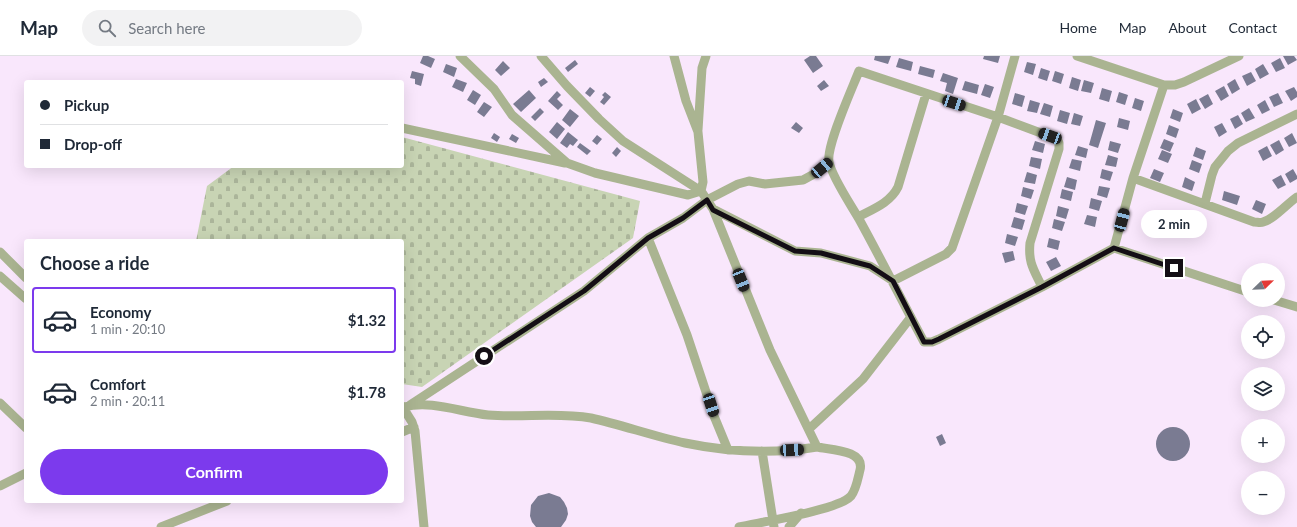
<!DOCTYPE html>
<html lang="en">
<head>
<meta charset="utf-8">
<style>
  :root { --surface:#fff; --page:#f2f2f3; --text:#1f2937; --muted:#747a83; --line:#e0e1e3; --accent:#7c3aed }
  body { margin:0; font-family:Lato,sans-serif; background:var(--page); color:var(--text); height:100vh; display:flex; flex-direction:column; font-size:15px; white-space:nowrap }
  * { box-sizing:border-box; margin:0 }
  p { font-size:13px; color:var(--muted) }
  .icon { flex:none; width:22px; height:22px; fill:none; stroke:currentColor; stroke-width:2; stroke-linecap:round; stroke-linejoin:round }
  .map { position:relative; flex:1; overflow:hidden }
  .sheet { position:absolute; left:24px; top:183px; width:380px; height:264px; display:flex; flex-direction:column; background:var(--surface); border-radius:4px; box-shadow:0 4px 16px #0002 }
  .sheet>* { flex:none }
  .top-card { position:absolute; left:24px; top:24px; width:380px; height:88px; border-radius:4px; box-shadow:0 4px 16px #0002; display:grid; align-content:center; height:88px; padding:0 16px; background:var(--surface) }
  .needle { width:26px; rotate:67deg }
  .tools { position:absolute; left:1241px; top:207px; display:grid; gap:8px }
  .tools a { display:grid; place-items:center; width:44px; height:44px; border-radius:50%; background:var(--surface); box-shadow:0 4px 16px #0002; font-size:20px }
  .end { position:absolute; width:18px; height:18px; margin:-9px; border:5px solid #140e15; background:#fff; box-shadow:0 0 0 2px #fff }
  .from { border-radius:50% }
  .bubble { position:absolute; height:28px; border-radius:14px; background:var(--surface); box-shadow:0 4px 16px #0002; font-size:13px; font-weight:700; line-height:28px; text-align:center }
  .car { position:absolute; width:12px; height:24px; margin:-12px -6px; border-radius:5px; box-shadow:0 0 3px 1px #0007; background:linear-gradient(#222 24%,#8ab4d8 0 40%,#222 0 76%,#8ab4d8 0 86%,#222 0) }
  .top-card b { display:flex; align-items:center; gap:14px; height:38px; font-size:15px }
  .top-card b+b { border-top:1px solid var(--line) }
  .top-card i { width:10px; height:10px; background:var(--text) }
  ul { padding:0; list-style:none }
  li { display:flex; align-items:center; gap:12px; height:66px; margin:0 8px 6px; padding:0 8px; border:2px solid transparent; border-radius:4px }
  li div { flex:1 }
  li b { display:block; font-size:15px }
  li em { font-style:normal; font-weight:700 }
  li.current { border-color:var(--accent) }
  li>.icon { width:36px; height:36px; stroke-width:1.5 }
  h2 { padding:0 16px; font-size:18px; line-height:48px }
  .primary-button { display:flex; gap:8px; margin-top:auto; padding:8px 16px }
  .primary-button a { flex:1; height:46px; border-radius:24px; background:var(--accent); color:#fff; font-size:16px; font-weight:700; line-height:46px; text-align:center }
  header { display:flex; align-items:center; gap:24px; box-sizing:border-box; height:56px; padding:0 20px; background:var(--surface); border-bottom:1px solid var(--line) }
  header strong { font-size:19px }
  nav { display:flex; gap:22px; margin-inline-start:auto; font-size:14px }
  .search { width:280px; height:36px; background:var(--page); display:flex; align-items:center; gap:10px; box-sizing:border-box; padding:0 14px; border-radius:22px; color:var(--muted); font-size:15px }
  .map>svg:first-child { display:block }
  .cemetery { fill:url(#cemetery-stones) }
  .building { fill:#7a7b92 }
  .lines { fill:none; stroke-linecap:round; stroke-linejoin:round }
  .minor { stroke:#aab491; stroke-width:9 }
  .route { stroke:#140e15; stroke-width:5 }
</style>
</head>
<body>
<header>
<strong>Map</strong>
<div class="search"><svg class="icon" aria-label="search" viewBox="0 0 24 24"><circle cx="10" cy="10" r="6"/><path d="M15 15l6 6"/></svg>Search here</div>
<nav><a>Home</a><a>Map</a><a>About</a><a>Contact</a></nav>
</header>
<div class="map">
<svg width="1297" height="471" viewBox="0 0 1297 471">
  <defs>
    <pattern id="cemetery-stones" width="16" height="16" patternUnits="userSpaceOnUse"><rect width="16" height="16" fill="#c8d4b4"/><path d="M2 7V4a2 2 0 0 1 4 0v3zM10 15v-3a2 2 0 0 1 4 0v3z" fill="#abb59a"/></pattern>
  </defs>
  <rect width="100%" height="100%" fill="#f9e7fc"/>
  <!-- cemetery -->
  <path class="cemetery" d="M402,81L640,145L633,182L422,331L402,328V185H196L207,130L234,110H402Z"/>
  <!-- building -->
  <path class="building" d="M423,0H428L435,3L431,12L420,7Z
    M810,0H816L823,10L813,17L804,4Z
    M875,0H891L888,8L874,4Z
    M984,0H1000L998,7L983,3Z
    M1283,0H1294L1297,4L1288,9Z
    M899,2L913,6L911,15L896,11Z
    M1280,2L1285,12L1276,16L1271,7Z
    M575,4L578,8L568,16L565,12Z
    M503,5L510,12L501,20L495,14Z
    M1027,6L1036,8L1033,19L1024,16Z
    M446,8L457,12L454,21L443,16Z
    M1263,8L1269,18L1260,23L1255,13Z
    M920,10L935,14L933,22L918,18Z
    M1041,12L1050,15L1047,25L1038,22Z
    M412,15L424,18L421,30L415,28V23L410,22Z
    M1055,15L1064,18L1061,28L1052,25Z
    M1251,16L1256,25L1247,30L1242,20Z
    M943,17L958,22L953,38L945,35L947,27L940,25Z
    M1072,21L1081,24L1078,35L1069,32Z
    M544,22L548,26L541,31L538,26Z
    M456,23L467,27L463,36L452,31Z
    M1235,23L1240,33L1232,38L1227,28Z
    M824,24L829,30L821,35L817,30Z
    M1084,24L1094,27L1091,37L1081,35Z
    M965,25L979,29L977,38L962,34Z
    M985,28L994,31L990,42L981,39Z
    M1224,30L1229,40L1221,45L1215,35Z
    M590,31L595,35L590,41L585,37Z
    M1294,31L1297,36V41L1291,45L1285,35Z
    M1102,32L1112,35L1109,46L1099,43Z
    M473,34L481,39L475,49L467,44Z
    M529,34L536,42L521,56L513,48Z
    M557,35L561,39L557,43L563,49L558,54L548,45Z
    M605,36L611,41L604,49L600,46L604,41L602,39Z
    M1119,36L1128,39L1125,49L1116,46Z
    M1015,37L1025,40L1022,51L1012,48Z
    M1278,37L1283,47L1274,51L1269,41Z
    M1208,38L1213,48L1205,53L1199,43Z
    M1135,42L1144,45L1141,55L1132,52Z
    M1196,43L1201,53L1192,58L1187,48Z
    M1030,44L1040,47L1037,57L1027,55Z
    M1265,44L1270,54L1262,58L1257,49Z
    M484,46L492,51L484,61L477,56Z
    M1044,47L1053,50L1050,61L1040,58Z
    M540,52L544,56L535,65L531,61Z
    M1249,52L1255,62L1246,66L1241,57Z
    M570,53L579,60L570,71L562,64Z
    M1173,53L1183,57L1180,66L1170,62Z
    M1060,54L1070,57L1067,68L1057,65Z
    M1074,57L1083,60L1080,70L1071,68Z
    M1238,59L1243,68L1235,73L1230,63Z
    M1119,62L1130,65L1128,74L1117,71Z
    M1096,64L1106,67L1098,92L1089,89Z
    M557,66L565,73L557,83L549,76Z
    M796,66L803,72L799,77L791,72Z
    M1222,67L1227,76L1219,81L1214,71Z
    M1169,69L1179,73L1176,82L1166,78Z
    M568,76L578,84L573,90L570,88L567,92L560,87Z
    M494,77L500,81L497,86L491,82Z
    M1292,77L1297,87L1289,91L1284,82Z
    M512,78L519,82L516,87L509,83Z
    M597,79L602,83L597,89L592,85Z
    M1164,83L1174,87L1170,96L1160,92Z
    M1279,84L1284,94L1276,99L1270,89Z
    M1035,85L1045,88L1043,97L1032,94Z
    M1110,85L1121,88L1118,97L1108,94Z
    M580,87L591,95L587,99L577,91Z
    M1078,90L1088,93L1086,102L1075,99Z
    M1267,90L1272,100L1263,105L1258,95Z
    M617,91L621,95L616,101L612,97Z
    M1196,91L1206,95L1203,104L1193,100Z
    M1162,94L1172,98L1168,107L1158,103Z
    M1108,99L1118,102L1116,111L1105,109Z
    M1031,101L1042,103L1040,113L1029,110Z
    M1072,103L1082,105L1080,115L1069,112Z
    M1192,104L1202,108L1199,117L1189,113Z
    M1102,113L1113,116L1110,125L1100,122Z
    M1154,113L1164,117L1160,126L1150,122Z
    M1293,113L1297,120V123L1290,127L1285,118Z
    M1027,116L1037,119L1035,128L1024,126Z
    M1281,119L1286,129L1278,133L1272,124Z
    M1067,121L1077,124L1075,134L1064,131Z
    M1185,121L1195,126L1192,135L1182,131Z
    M1099,130L1110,132L1107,142L1097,139Z
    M1023,131L1034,134L1031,143L1021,140Z
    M1062,133L1073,136L1071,145L1060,142Z
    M1224,135L1240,140L1237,149L1222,144Z
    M1091,142L1102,145L1099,155L1089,152Z
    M1256,144L1266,148L1262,158L1252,153Z
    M1017,147L1028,150L1025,159L1015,156Z
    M1058,150L1069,153L1066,163L1056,160Z
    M1087,159L1097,161L1095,171L1084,168Z
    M1014,161L1025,164L1022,174L1011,171Z
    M1054,163L1065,166L1062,175L1052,172Z
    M1007,178L1018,181L1015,190L1005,187Z
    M1049,182L1060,185L1058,194L1047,191Z
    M1013,195L1015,204L1005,207L1002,197Z
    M1056,201L1061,210L1051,215L1046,206Z
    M1156 388a17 17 0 1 1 34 0a17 17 0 1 1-34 0Z
    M942,378L946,387L940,390L936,381Z
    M549,437L560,441L564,446L567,452L568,458L566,464L561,471H536L532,466L530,460L531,449L538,440Z"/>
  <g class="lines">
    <!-- minor -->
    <path class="minor" d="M460,0L494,33L512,59L567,107L595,117L688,139L701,135L703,126L698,76L686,45L674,0
      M1077,0L1164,29H1175L1184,26L1239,0
      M402,72L565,107
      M698,74L702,12L706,0
      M1133,122L1254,166C1257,166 1261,167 1263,166C1273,164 1288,147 1297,141
      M1205,147L1212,119L1215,111L1228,95L1238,87L1297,58
      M713,153L795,195L821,197L870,210L893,225L946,198L952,192L998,61L1015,0
      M858,161C873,153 890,147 898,131L926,38
      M648,182L687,279L714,360L728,394
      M1114,192L1248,236
      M0,196L26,222
      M0,220L26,243
      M1042,231C1034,214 1028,207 1030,187L1059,93V87L1057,83L998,61L859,15C852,33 826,90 829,106C832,121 851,149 859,163C881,203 902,245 924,286H932L939,283L1042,231L1114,192L1133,122L1164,29
      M1274,244L1297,251
      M0,347L26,372
      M410,349L584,235L648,182L683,162L707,144L738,128L749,125L765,128L803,124L814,118L829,106
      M402,350L412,366L415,375L424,471
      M404,351C431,344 460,356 488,359C522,362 556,356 591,362C622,369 653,380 685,387C728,396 773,398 817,391L770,294L713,153L701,135L623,85L599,63L567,30L541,0
      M809,373L863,323L911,261
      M402,376L414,371
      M762,395L774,471
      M0,430L26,417
      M161,471L227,445
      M739,471C761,466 839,454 851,440C856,434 858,422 860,414C865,394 831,394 817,391
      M789,471L801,457"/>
  </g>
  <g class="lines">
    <!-- route -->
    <path class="route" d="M484,300L584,235L648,182L683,162L707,144L713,154L795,195L821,197L870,210L893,225L924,286H932L939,283L1042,231L1114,192L1174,212"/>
  </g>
</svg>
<div class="tools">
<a><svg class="needle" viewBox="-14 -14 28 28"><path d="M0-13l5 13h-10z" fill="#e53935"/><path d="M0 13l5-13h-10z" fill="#747a83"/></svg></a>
<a><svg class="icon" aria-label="locate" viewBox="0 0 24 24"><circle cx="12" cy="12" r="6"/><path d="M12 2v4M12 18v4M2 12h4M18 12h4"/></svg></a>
<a><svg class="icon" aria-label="layers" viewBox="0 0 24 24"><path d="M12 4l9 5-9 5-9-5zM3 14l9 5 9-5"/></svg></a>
<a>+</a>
<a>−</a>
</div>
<i class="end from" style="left:484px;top:300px"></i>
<i class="end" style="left:1174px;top:212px"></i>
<div class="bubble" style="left:1141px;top:154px;width:66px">2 min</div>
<i class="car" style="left:954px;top:47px;rotate:108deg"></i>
<i class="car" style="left:1050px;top:80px;rotate:290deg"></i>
<i class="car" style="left:822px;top:112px;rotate:50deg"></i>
<i class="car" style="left:1122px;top:164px;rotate:15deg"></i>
<i class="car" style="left:741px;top:224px;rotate:158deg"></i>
<i class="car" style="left:711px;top:349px;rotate:162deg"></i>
<i class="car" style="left:792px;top:394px;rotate:87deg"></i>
<div class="top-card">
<b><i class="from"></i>Pickup</b>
<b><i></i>Drop-off</b>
</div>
<section class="sheet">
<h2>Choose a ride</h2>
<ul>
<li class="current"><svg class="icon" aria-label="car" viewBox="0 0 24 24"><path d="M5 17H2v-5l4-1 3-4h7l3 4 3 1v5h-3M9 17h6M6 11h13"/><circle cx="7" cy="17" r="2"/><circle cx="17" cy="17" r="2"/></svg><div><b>Economy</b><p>1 min · 20:10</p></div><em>$1.32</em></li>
<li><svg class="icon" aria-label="car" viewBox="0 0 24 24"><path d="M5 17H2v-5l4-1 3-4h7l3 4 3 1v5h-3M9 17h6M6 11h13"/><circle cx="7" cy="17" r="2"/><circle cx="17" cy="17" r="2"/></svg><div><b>Comfort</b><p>2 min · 20:11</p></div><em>$1.78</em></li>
</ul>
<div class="primary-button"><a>Confirm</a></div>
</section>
</div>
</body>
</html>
